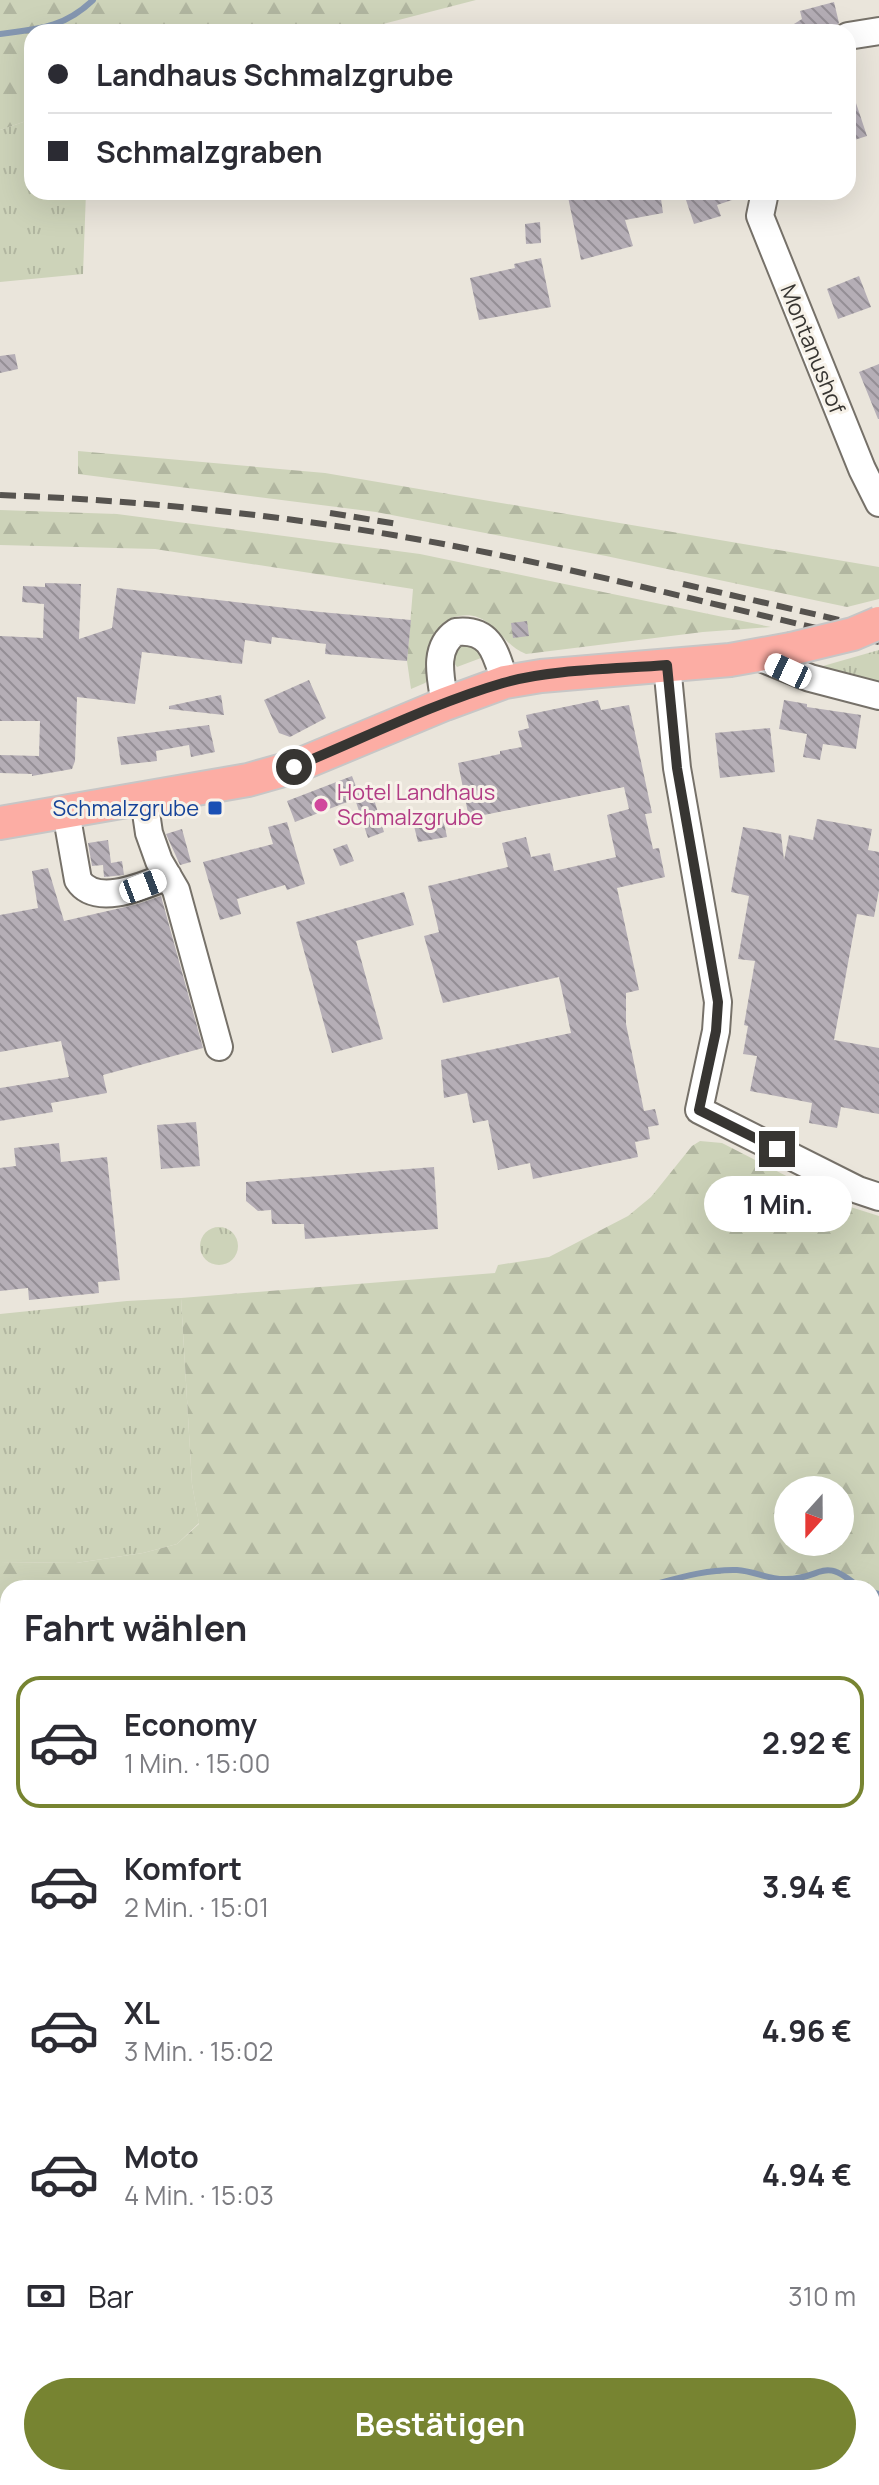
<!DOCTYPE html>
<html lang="de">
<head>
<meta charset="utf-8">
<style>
  :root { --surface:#fff; --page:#f7f7f7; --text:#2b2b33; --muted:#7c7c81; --line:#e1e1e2; --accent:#778431 }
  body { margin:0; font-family:Manrope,sans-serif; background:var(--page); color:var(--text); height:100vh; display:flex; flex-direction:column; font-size:30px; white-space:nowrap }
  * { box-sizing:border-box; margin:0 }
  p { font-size:26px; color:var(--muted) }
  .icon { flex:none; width:44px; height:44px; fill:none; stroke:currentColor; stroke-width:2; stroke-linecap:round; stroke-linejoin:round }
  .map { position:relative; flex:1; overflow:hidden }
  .drawer { position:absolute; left:0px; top:1580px; width:880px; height:906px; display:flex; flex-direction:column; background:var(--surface); border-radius:24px 24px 0 0; box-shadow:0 8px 32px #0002 }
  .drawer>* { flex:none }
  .hud { position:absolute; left:24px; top:24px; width:832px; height:176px; border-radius:24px; box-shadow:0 8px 32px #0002; display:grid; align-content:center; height:176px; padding:0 24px; background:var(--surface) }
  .needle { width:52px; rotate:201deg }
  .tools { position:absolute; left:774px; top:1476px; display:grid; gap:16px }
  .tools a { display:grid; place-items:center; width:80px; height:80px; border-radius:50%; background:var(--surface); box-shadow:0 8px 32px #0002; font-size:40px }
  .end { position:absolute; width:36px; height:36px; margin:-18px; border:10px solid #373532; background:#fff; box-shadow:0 0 0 4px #fff }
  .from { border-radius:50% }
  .bubble { position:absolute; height:56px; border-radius:28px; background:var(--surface); box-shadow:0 8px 32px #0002; font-size:26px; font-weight:700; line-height:56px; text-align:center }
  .car { position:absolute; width:24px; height:48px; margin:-24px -12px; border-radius:10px; box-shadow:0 0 6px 2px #0007; background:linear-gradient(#fff 24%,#345 0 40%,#fff 0 76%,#345 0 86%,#fff 0) }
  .hud b { display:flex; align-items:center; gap:28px; height:76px; font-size:30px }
  .hud b+b { border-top:2px solid var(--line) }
  .hud i { width:20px; height:20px; background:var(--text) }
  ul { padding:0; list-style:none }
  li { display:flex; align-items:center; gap:24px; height:132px; margin:0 16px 12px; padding:0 8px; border:4px solid transparent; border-radius:24px }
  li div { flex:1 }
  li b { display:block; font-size:30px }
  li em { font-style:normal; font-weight:700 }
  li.current { border-color:var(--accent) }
  li>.icon { width:72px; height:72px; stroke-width:1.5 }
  h2 { padding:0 24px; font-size:36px; line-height:96px }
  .pay { display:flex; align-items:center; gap:20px; height:88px; padding:0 24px; font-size:30px }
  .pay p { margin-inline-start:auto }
  .button { display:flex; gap:16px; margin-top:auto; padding:16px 24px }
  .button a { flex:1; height:92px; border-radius:48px; background:var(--accent); color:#fff; font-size:32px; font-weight:700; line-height:92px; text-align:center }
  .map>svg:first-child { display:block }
  .grass { fill:url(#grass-tufts) }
  .forest { fill:url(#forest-firs); fill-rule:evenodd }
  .cemetery { fill:url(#cemetery-stones) }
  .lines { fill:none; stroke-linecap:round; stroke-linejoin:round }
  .stream { stroke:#8597b1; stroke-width:6 }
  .building { fill:url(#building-back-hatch) }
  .minor-casing { stroke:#767169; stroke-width:30 }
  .major-casing { stroke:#c7c6c6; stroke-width:36 }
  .highway-casing { stroke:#c7c6c6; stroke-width:42 }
  .minor { stroke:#fff; stroke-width:26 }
  .major { stroke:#fcada4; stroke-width:32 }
  .highway { stroke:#fa7668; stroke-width:38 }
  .rail { stroke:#56534f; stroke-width:6; stroke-dasharray:16 8; stroke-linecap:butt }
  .major-bridge-casing { stroke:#c7c6c6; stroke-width:36; stroke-linecap:butt }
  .major-bridge { stroke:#fcada4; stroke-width:32 }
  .route { stroke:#373532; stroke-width:10 }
  .hotel-dot { fill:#d1479c; stroke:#f7f2e9; stroke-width:3 }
  .transit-dot { fill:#1a4fb4; stroke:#f7f2e9; stroke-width:3 }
  .labels { text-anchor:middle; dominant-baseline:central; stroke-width:6; stroke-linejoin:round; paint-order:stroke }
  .street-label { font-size:22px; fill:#373532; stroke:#f7f2e9 }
  .hotel-label { font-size:22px; fill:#b23c85; stroke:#f7f2e9; text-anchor:start }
  .transit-label { font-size:22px; fill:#164399; stroke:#f7f2e9; text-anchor:end }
</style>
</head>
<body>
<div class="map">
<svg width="879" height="2485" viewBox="0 0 879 2485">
  <defs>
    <pattern id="grass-tufts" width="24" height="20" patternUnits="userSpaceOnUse" patternTransform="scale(2)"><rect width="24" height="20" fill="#cdd3b9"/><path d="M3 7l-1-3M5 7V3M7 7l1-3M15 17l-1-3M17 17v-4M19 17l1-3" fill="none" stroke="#b1b6a0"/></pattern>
    <pattern id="forest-firs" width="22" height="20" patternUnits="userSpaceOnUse" patternTransform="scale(2)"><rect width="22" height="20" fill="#cdd3b9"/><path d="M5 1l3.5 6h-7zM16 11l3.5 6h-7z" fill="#b1b6a0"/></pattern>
    <pattern id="cemetery-stones" width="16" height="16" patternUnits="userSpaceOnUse" patternTransform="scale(2)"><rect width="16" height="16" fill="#cdd3b9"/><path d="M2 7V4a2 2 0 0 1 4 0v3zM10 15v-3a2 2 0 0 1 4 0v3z" fill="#b1b6a0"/></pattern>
    <pattern id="building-back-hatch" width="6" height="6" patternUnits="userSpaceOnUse" patternTransform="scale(2)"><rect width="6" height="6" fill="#b5aeb6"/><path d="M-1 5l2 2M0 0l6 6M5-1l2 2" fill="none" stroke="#948e95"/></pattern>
  </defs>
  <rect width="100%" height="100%" fill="#eae5db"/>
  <!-- grass -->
  <path class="grass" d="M32,119V192H86L83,274L0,282V130Z
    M467,640L481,653V658L457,667L452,660V650Z
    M879,650V690L809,670Z
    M200 1246a19 19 0 1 1 38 0a19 19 0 1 1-38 0Z
    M181,1298L192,1484L199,1523L177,1544L143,1553L76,1563L0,1562V1314L127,1301Z
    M0,1828L8,1829V2258L0,2253Z"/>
  <!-- forest -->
  <path class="forest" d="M0,0H476L352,32H32V119L0,130Z
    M78,451L325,473L879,567V599L847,607L606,556L376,512L78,474Z
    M0,510L117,514L420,554L771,627L703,632L526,654C509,648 502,633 488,623C479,616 470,614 459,616C430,620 431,654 431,677L425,683L411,689L407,661L413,589L155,549L0,545Z
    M700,1141L722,1143L841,1204L879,1216V1651H872V1588H8V1634H0V1562L76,1563L143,1553L177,1544L199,1524L192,1484L181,1298L495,1273L498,1265L549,1257L628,1216L651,1197L692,1146ZM840,1490V1542H788V1490Z
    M0,1719H8V1829L0,1828Z"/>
  <!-- cemetery -->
  <path class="cemetery" d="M879,1775V2109L872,2070V1776Z"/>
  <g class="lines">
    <!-- stream -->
    <path class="stream" d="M0,34C38,29 64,28 93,0
      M640,1588C672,1580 704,1569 737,1570C754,1571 770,1580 786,1579C825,1579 820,1554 860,1588
      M872,1592L879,1594
      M0,1757H8"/>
  </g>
  <!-- building -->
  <path class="building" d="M834,2L839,23L833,30L781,32L802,19L800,11Z
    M851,88L867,136L848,142V89Z
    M567,192H660L663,213L625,220L633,246L581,260Z
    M698,192H746L747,195L717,205L721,216L694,224L686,200L699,196Z
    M540,222L541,243L526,244L525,224Z
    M541,258L551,307L479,320L470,278L515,268L514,264Z
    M859,276L871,307L838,319L827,289Z
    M15,354L18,369L0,373V356Z
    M879,364V419H878L859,372Z
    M45,583L81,584L79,639L112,628L117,588L320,612L411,620L407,661L325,654L326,644L272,637L271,644L245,640L242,664L142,652L135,704L77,697L75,761L72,769L32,776V774L0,773V755L39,756L40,721H0V636L43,638L44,604L22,602L23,586L45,587Z
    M527,621L529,636L513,638L511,623Z
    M309,680L326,718L290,737L279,733L264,700Z
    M221,695L224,715L169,709V706Z
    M598,700L601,710L629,705L652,813L645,814L653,849L659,848L665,877L617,888L639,990L626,993V1024L644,1111L655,1109L659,1125L648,1127L650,1139L635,1142L638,1157L533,1179L530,1163L498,1170L488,1120L473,1123L467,1093L444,1098L441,1060L571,1033L559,977L443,1003L424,936L439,932L428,886L508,867L502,843L526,837L531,857L550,853L554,871L616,857L607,815L629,809L624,787L469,818L458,763L500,754V751L522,747L518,731L529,728L526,715Z
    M784,700L807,704V707L861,715L856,749L823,744L820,760L803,757L807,734L779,729Z
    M209,725L215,752L191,757L189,745L156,751L157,761L121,765L117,737Z
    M770,728L775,772L720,778L715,733Z
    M352,776L360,797L372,793L384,832L368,838L355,799L295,822L287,801Z
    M442,813L447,837L418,842L412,818Z
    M817,819L872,829L868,850L879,852V890L874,917L857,914L834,1040L879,1048V1114L841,1107L837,1128L809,1123L812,1103L750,1091L757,1056L743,1054L748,1026L744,1025L755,961L738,959L749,896L731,892L743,827L781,834L784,860L789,835L813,840Z
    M287,822L305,884L287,890L285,885L237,899L241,914L220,920L203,862L273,844L268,827Z
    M182,829L191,862L180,865L166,834Z
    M108,840L111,863L122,861L124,875L104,877L103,865L92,866L88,843Z
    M347,844L354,861L340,866L333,849Z
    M48,868L64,921L138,904L161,896L203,1048L103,1075L107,1093L51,1103L53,1112L0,1121V1088L69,1077L61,1041L0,1052V915L38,908L32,871Z
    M404,892L414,925L356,941L383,1039L332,1053L296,922Z
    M196,1122L200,1166L161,1169L157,1125Z
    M59,1143L61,1162L107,1157L120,1280L98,1282L99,1293L29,1300L28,1288L0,1291V1168L16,1166L14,1148Z
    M434,1167L438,1229L305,1239L304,1224H272L271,1210L258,1211L246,1201V1182Z"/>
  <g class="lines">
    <defs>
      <path id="minor" d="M848,36L879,31
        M765,192L760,216L862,469L879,503
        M756,656L810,678L879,696
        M667,665L677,768L718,1002L716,1031L699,1110L858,1190L879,1197
        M445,704C441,679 432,648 456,632C492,628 496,655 505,682
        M144,799L149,833L159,861L176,890L219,1047
        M66,812L78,880C96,908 145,885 168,876
        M872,2135L879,2152
        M0,2343L8,2347
        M216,2478L227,2485
        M496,2478L500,2485
        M673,2478L677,2485"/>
      <path id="major" d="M0,823L248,780L294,767L445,704L505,682L541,676L730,660L791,649"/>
      <path id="highway" d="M0,1658H8
        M872,1676H879
        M0,1693H8
        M872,1711H879"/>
    </defs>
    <!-- minor casing -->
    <use href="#minor" class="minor-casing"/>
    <!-- major casing -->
    <use href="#major" class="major-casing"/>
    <!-- highway casing -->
    <use href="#highway" class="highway-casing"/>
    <!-- minor -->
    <use href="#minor" class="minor"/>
    <!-- major -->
    <use href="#major" class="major"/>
    <!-- highway -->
    <use href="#highway" class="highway"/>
    <!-- rail -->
    <path class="rail" d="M0,495C156,501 311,518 464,548C604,575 740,612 879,642
      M330,513L398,524
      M683,584L879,629"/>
    <defs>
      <path id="major-bridge" d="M791,649L853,634L879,623"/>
    </defs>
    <!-- major-bridge casing -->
    <use href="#major-bridge" class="major-bridge-casing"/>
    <!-- major-bridge -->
    <use href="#major-bridge" class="major-bridge"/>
  </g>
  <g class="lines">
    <!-- route -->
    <path class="route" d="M294,767C362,739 434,703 503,683C550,669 618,669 667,665L677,768L718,1002L716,1031L699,1110L777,1149"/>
  </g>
  <!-- markers -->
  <circle class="hotel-dot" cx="321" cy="805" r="8"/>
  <rect class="transit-dot" x="207" y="800" width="16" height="16" rx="4"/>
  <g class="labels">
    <!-- street labels -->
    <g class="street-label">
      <text transform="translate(813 349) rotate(68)">Montanushof</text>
    </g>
    <!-- hotel labels -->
    <g class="hotel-label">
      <text x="337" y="792">Hotel Landhaus<tspan x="337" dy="25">Schmalzgrube</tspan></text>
    </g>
    <!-- transit labels -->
    <g class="transit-label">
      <text x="199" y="808">Schmalzgrube</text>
    </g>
  </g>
</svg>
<div class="tools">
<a><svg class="needle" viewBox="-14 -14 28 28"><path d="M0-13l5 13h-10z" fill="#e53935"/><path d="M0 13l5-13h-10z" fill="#7c7c81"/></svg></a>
</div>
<i class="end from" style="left:294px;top:767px"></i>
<i class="end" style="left:777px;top:1149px"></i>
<div class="bubble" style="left:704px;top:1176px;width:148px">1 Min.</div>
<i class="car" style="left:788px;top:671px;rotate:295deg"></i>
<i class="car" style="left:143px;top:886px;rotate:69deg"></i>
<div class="hud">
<b><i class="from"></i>Landhaus Schmalzgrube</b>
<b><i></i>Schmalzgraben</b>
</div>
<section class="drawer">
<h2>Fahrt wählen</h2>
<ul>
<li class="current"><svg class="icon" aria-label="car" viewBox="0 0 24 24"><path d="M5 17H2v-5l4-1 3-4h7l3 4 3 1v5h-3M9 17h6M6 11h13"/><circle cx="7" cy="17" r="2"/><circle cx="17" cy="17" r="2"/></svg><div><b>Economy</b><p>1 Min. · 15:00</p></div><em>2.92 €</em></li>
<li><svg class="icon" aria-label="car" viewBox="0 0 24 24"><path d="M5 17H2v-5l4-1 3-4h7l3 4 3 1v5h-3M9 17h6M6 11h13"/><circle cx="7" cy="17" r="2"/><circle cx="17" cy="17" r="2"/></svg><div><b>Komfort</b><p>2 Min. · 15:01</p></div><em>3.94 €</em></li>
<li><svg class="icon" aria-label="car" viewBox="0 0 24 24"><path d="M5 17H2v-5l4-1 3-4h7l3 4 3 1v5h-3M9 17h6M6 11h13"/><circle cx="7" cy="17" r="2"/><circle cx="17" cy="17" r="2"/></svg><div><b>XL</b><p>3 Min. · 15:02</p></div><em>4.96 €</em></li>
<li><svg class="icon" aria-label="car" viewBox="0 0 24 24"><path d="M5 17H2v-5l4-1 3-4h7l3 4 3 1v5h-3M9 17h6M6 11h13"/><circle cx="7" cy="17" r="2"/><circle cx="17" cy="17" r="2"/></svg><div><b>Moto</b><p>4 Min. · 15:03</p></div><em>4.94 €</em></li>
</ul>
<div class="pay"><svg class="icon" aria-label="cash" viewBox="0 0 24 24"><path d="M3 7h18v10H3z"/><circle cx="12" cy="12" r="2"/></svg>Bar<p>310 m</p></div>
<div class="button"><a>Bestätigen</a></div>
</section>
</div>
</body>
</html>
